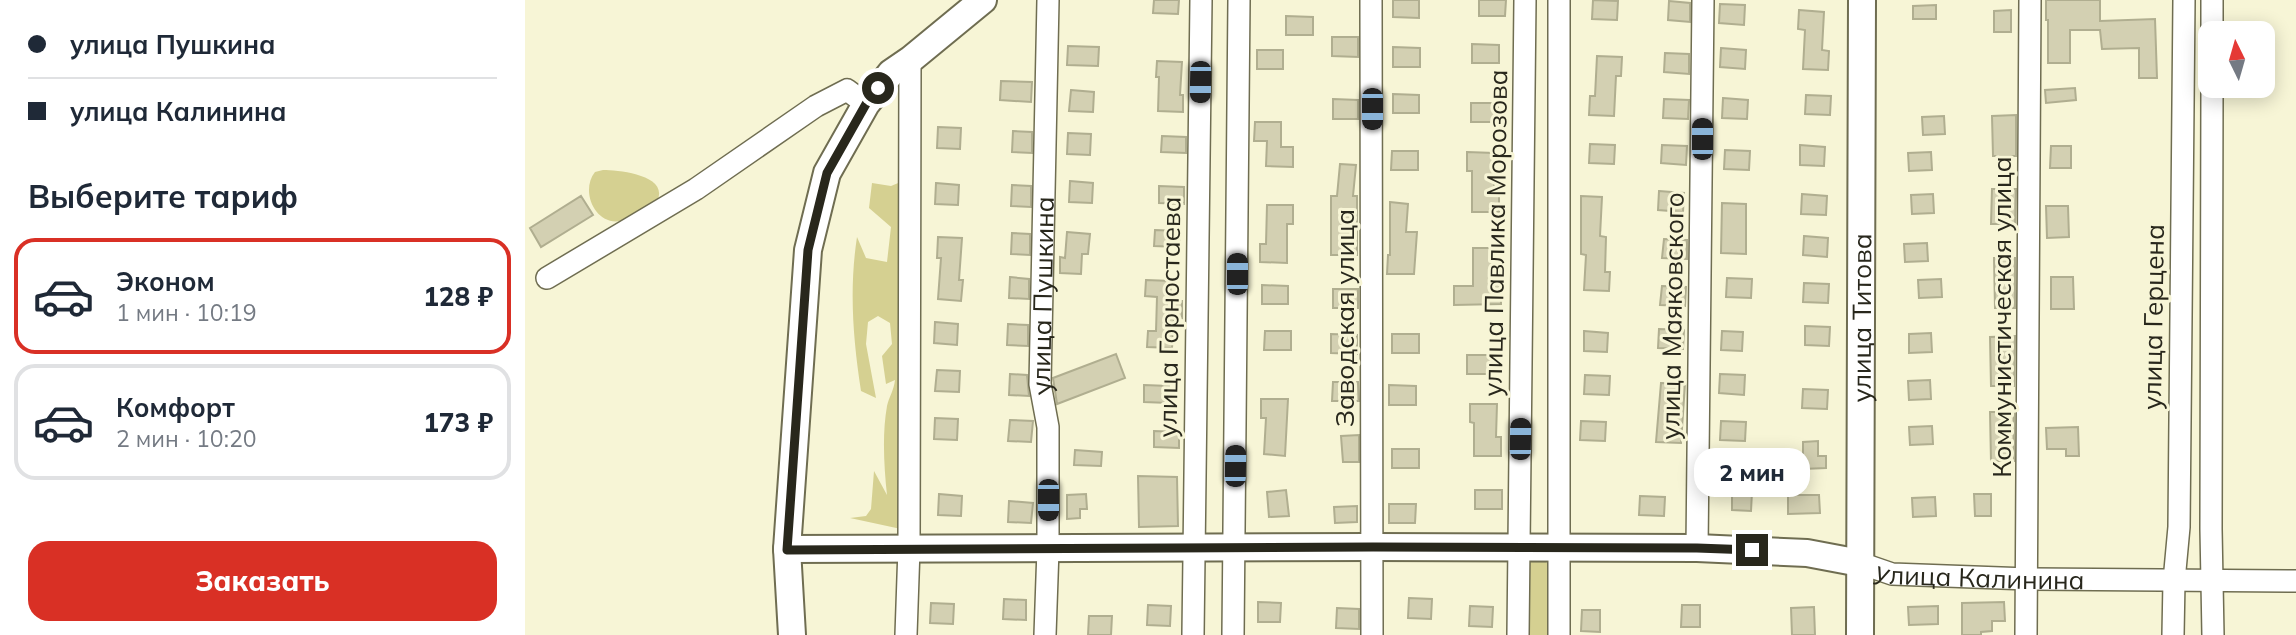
<!DOCTYPE html>
<html lang="ru">
<head>
<meta charset="utf-8">
<style>
  :root { --surface:#fff; --page:#f6f6f7; --text:#1f2937; --muted:#747a83; --line:#e0e1e3; --accent:#d93025 }
  body { margin:0; font-family:Mulish,sans-serif; background:var(--page); color:var(--text); height:100vh; display:flex; flex-direction:column; font-size:26px; white-space:nowrap }
  * { box-sizing:border-box; margin:0 }
  p { font-size:23px; color:var(--muted) }
  .icon { flex:none; width:38px; height:38px; fill:none; stroke:currentColor; stroke-width:2; stroke-linecap:round; stroke-linejoin:round }
  .map { position:relative; flex:1; overflow:hidden }
  .side { display:flex; flex-direction:column; background:var(--surface); width:525px }
  .side>* { flex:none }
  .hud { display:grid; align-content:center; height:154px; padding:0 28px; background:var(--surface) }
  .needle { width:46px; rotate:355deg }
  .buttons { position:absolute; left:1673px; top:21px; display:grid; gap:14px }
  .buttons a { display:grid; place-items:center; width:77px; height:77px; border-radius:14px; background:var(--surface); box-shadow:0 4px 18px #0003; font-size:35px }
  .end { position:absolute; width:32px; height:32px; margin:-16px; border:9px solid #28271c; background:#fff; box-shadow:0 0 0 4px #fff }
  .from { border-radius:50% }
  .bubble { position:absolute; height:49px; border-radius:21px; background:var(--surface); box-shadow:0 4px 18px #0003; font-size:23px; font-weight:800; line-height:49px; text-align:center }
  .car { position:absolute; width:21px; height:42px; margin:-21px -10px; border-radius:9px; box-shadow:0 0 5px 2px #0007; background:linear-gradient(#222 24%,#8ab4d8 0 40%,#222 0 76%,#8ab4d8 0 86%,#222 0) }
  .hud b { display:flex; align-items:center; gap:24px; height:66px; font-size:26px }
  .hud b+b { border-top:2px solid var(--line) }
  .hud i { width:18px; height:18px; background:var(--text) }
  ul { padding:0; list-style:none }
  li { display:flex; align-items:center; gap:21px; height:116px; margin:0 14px 10px; padding:0 14px; border:4px solid var(--line); border-radius:21px }
  li div { flex:1 }
  li b { display:block; font-size:26px }
  li em { font-style:normal; font-weight:800 }
  li.selected { border-color:var(--accent) }
  li>.icon { width:63px; height:63px; stroke-width:1.5 }
  h2 { padding:0 28px; font-size:32px; line-height:84px }
  .cta { display:flex; gap:14px; margin-top:auto; padding:14px 28px }
  .cta a { flex:1; height:80px; border-radius:21px; background:var(--accent); color:#fff; font-size:28px; font-weight:800; line-height:80px; text-align:center }
  main { display:flex; flex:1; min-height:0 }
  .map>svg:first-child { display:block }
  .green { fill:#d5d091 }
  .building { fill:#d3d0b2; stroke:#b0ae90; stroke-width:2 }
  .lines { fill:none; stroke-linecap:round; stroke-linejoin:round }
  .minor-casing { stroke:#6f6d51; stroke-width:24 }
  .major-casing { stroke:#6f6d51; stroke-width:30 }
  .minor { stroke:#fff; stroke-width:21 }
  .major { stroke:#fff; stroke-width:26 }
  .route { stroke:#28271c; stroke-width:9 }
  .labels { text-anchor:middle; dominant-baseline:central; stroke-width:6; stroke-linejoin:round; paint-order:stroke }
  .street-label { font-size:26px; fill:#28271c; stroke:#f7f5d6 }
</style>
</head>
<body>
<main>
<section class="side">
<div class="hud">
<b><i class="from"></i>улица Пушкина</b>
<b><i></i>улица Калинина</b>
</div>
<h2>Выберите тариф</h2>
<ul>
<li class="selected"><svg class="icon" aria-label="car" viewBox="0 0 24 24"><path d="M5 17H2v-5l4-1 3-4h7l3 4 3 1v5h-3M9 17h6M6 11h13"/><circle cx="7" cy="17" r="2"/><circle cx="17" cy="17" r="2"/></svg><div><b>Эконом</b><p>1 мин · 10:19</p></div><em>128 ₽</em></li>
<li><svg class="icon" aria-label="car" viewBox="0 0 24 24"><path d="M5 17H2v-5l4-1 3-4h7l3 4 3 1v5h-3M9 17h6M6 11h13"/><circle cx="7" cy="17" r="2"/><circle cx="17" cy="17" r="2"/></svg><div><b>Комфорт</b><p>2 мин · 10:20</p></div><em>173 ₽</em></li>
</ul>
<div class="cta"><a>Заказать</a></div>
</section>
<div class="map">
<svg width="1771" height="635" viewBox="0 0 1771 635">
  <rect width="100%" height="100%" fill="#f7f5d6"/>
  <!-- green -->
  <path class="green" d="M78,170C94,170 142,175 133,199C123,206 110,217 99,220C72,229 54,192 70,172Z
    M378,181L376,529L325,518L341,516L346,509L349,471L362,495C359,467 357,434 362,406C364,397 369,390 370,380L361,384L357,356L367,344L365,323L353,316L343,322L341,344L351,398L336,391C328,339 324,289 332,237L341,258L362,262L366,227L344,208L347,183L366,186Z
    M1020,559L1026,572L1023,635H998L1001,569L1007,560Z"/>
  <!-- building -->
  <path class="building" d="M629,0H654L653,14L628,13Z
    M868,0H894V18L868,17Z
    M954,0H981L980,16H954Z
    M1068,0L1093,1L1092,20L1067,19Z
    M1521,0H1575V21L1630,19L1632,78H1614V48L1577,49L1575,30H1545V63H1523V20H1521Z
    M1144,1L1165,3V22L1143,20Z
    M1195,4L1220,5L1219,25L1194,23Z
    M1411,5V19H1388V6Z
    M1274,10L1299,12L1297,50L1304,51L1303,70L1278,69L1280,30L1273,29Z
    M1486,10V32H1469V11Z
    M761,16L788,17V35H761Z
    M807,37H833V57L807,56Z
    M947,44L974,45V63H947Z
    M543,46L574,47L573,66L542,65Z
    M868,47L895,48V67H868Z
    M1196,48L1221,50L1220,69L1195,67Z
    M732,50H758V69H732Z
    M1140,53L1164,54V74L1139,72Z
    M1072,56L1097,57L1096,76H1091L1089,116L1064,115L1065,96H1070Z
    M632,61L657,62L655,95H658V112L633,111L634,77H631Z
    M476,81L507,82L506,102L475,100Z
    M1550,88L1551,100L1521,103L1520,90Z
    M546,90L569,92L568,112L544,111Z
    M868,94L894,95V113H868Z
    M1281,95L1306,96L1305,115L1280,114Z
    M1198,98L1223,100L1222,119L1197,118Z
    M808,99L833,100V119H808Z
    M1139,99L1164,100L1163,119L1138,118Z
    M946,103H973V122H946Z
    M1491,115V156H1468L1467,116Z
    M1419,116L1420,134L1398,135L1397,117Z
    M730,122H756V147H768V167L741,166L742,141H729Z
    M413,127L436,128L435,149L412,148Z
    M488,131L507,132V153L487,152Z
    M543,133L566,134L565,155L542,154Z
    M637,136L661,137V153L636,152Z
    M1065,144L1090,145L1089,164L1064,163Z
    M1137,145L1162,146L1161,165L1136,163Z
    M1275,145L1300,147L1299,166L1275,165Z
    M1526,146H1546V168H1525Z
    M1200,150L1225,151L1224,170L1199,169Z
    M867,151H893V170H866Z
    M942,152L969,153V193H974V212H947V171H942Z
    M1406,152L1407,170L1384,171L1383,153Z
    M815,164L831,165L828,196H832V255H806V196H812Z
    M545,181L568,183L567,203L544,202Z
    M411,183L434,185L433,205L410,204Z
    M487,185L506,186V207L486,206Z
    M634,186L659,187V204L634,203Z
    M1467,189H1491L1490,224H1466Z
    M1134,191L1159,193L1158,212L1133,210Z
    M1277,194L1302,196L1301,215L1276,214Z
    M1408,194L1409,213L1387,214L1386,195Z
    M56,196L68,215L16,247L5,228Z
    M1056,196L1077,197L1075,236L1081,237L1080,272H1085L1084,291L1059,290L1061,255L1056,254Z
    M865,202L883,204L881,232H892L889,274H862L863,255H865Z
    M1197,203L1221,204V254L1196,253Z
    M742,205H768V224H762V263L735,262V244H741Z
    M1521,206H1543L1544,237L1522,238Z
    M630,230L655,231L654,247L629,246Z
    M542,232L565,234L563,254H557L556,274L535,273V257L540,258Z
    M487,233L505,234V255L486,254Z
    M1279,236L1303,238L1302,257L1278,255Z
    M413,237L437,238L434,280H438L436,301L413,299L416,258H412Z
    M1139,239L1162,240V259L1137,258Z
    M1402,243L1403,261L1380,262L1379,244Z
    M948,248H975L976,304L929,305V286H948Z
    M1469,258H1490V308H1470Z
    M485,277L504,279V299L484,298Z
    M1526,277H1548L1549,309H1526Z
    M1202,278L1227,279L1226,298L1201,297Z
    M1416,279L1417,297L1394,298L1393,280Z
    M621,280L646,281L645,301H657V318L649,317L647,348L622,347L623,331H631L632,297L620,296Z
    M1279,283L1304,284L1303,303L1278,302Z
    M737,285L763,286V304H737Z
    M1137,286L1161,287L1160,306L1135,305Z
    M808,289H833V308H808Z
    M410,322L433,324L432,345L409,343Z
    M483,324L503,325V346L482,345Z
    M1280,326L1305,327L1304,346L1280,345Z
    M1134,329L1159,330L1158,349L1133,348Z
    M740,331H766V350H739Z
    M1059,331L1083,333L1082,352L1059,351Z
    M1197,331L1218,332L1217,351L1196,350Z
    M1406,333L1407,352L1384,353V334Z
    M806,334L832,335V354L806,353Z
    M867,334H894V353H867Z
    M1490,336L1489,386H1466L1465,337Z
    M591,354L600,378L532,404L528,378Z
    M942,355H969V374H942Z
    M412,370L435,371L434,392L410,391Z
    M485,374L502,375L504,396L484,395Z
    M1195,374L1220,375L1219,395L1194,393Z
    M1060,375L1085,376L1084,395L1059,394Z
    M1405,380L1406,399L1384,400L1383,381Z
    M808,382H833L834,401H807Z
    M1136,383L1160,384L1156,443L1131,442Z
    M619,385L644,386V403L619,402Z
    M864,385L891,386V405H864Z
    M1278,389L1303,390L1302,409L1277,408Z
    M736,399H763L760,456L739,454L741,418H736Z
    M945,404H972L971,437H976V456H949V423L945,422Z
    M1465,412H1489V461H1466Z
    M410,418L433,419L432,440L409,439Z
    M485,420L508,421L506,442L483,441Z
    M1056,421L1081,422L1080,441L1055,440Z
    M1196,421L1221,422L1220,441L1195,440Z
    M1407,426L1408,444L1385,445L1384,427Z
    M1553,427L1554,456H1541V449H1522L1521,428Z
    M629,431L654,432V448L629,447Z
    M834,435V462H818L816,436Z
    M1293,441V456H1301V468L1278,469V442Z
    M867,449H894V468H867Z
    M550,450L577,452L576,466L549,465Z
    M613,476L652,477L653,526L614,527Z
    M761,490L764,516L744,517L742,492Z
    M950,490H977V509H950Z
    M1207,491L1227,492L1226,511L1207,510Z
    M414,494L437,496L436,516L413,515Z
    M561,494L562,509H555V518L542,519V495Z
    M1449,494H1466V516H1450Z
    M1263,495H1294L1295,513L1263,514Z
    M1115,496L1140,497L1139,516L1114,515Z
    M1410,497L1411,516L1388,517L1387,498Z
    M484,501L508,503L506,523L483,522Z
    M864,504H891L890,523H864Z
    M832,506V522L810,523L809,507Z
    M884,598L907,599L906,619L883,618Z
    M479,599L501,600V620L478,619Z
    M733,602L756,603L755,622H733Z
    M1479,602L1480,621H1467V631L1456,632V635H1437V603Z
    M406,603L429,604L428,624L405,623Z
    M623,605L646,606L645,626L622,625Z
    M1157,605H1175V627H1156Z
    M945,606L968,607L967,627L944,626Z
    M1413,606V624L1384,625L1383,607Z
    M1289,607L1290,635H1267L1266,608Z
    M812,608L834,609V629L811,628Z
    M1057,610H1075V632L1056,631Z
    M564,616H587L586,635H563Z"/>
  <g class="lines">
    <defs>
      <g id="minor">
        <path d="M846,0L847,635"/>
        <path d="M1687,33V0"/>
        <path d="M1687,86L1686,529L1688,635"/>
        <path d="M22,278L171,189L291,106L322,90L341,104"/>
        <path d="M1172,548L1178,0"/>
        <path id="s1" d="M1335,563L1367,574L1503,579L1771,581"/>
        <path d="M381,635L384,548L385,60"/>
        <path id="s2" d="M520,635L523,549V427L515,384L523,0"/>
        <path d="M668,635L676,0"/>
        <path d="M708,635L714,0"/>
        <path d="M993,635L1000,0"/>
        <path d="M1034,635V0"/>
        <path d="M1501,635L1505,0"/>
        <path d="M1648,635L1649,581L1654,527L1659,0"/>
      </g>
      <g id="major">
        <path d="M262,549L848,547L1172,548L1282,553L1335,563"/>
        <path d="M267,635L262,549L283,250L302,173L341,104L366,73L385,60L458,0"/>
        <path id="s3" d="M1335,635L1337,0"/>
      </g>
    </defs>
    <!-- minor casing -->
    <use href="#minor" class="minor-casing"/>
    <!-- major casing -->
    <use href="#major" class="major-casing"/>
    <!-- minor -->
    <use href="#minor" class="minor"/>
    <!-- major -->
    <use href="#major" class="major"/>
  </g>
  <g class="lines">
    <!-- route -->
    <path class="route" d="M353,88L341,104L302,173L283,250L262,550L848,547L1172,548L1227,550"/>
  </g>
  <g class="labels">
    <!-- street labels -->
    <g class="street-label">
      <text transform="translate(970 233) rotate(-89)">улица Павлика Морозова</text>
      <text stroke="none"><textPath href="#s2" startOffset="340">улица Пушкина</textPath></text>
      <text transform="translate(1147 316) rotate(-89)">улица Маяковского</text>
      <text transform="translate(644 317) rotate(-89)">улица Горностаева</text>
      <text transform="translate(1476 317) rotate(-90)">Коммунистическая улица</text>
      <text transform="translate(1628 317) rotate(-89)">улица Герцена</text>
      <text transform="translate(819 318) rotate(-90)">Заводская улица</text>
      <text stroke="none"><textPath href="#s3" startOffset="317">улица Титова</textPath></text>
      <text stroke="none"><textPath href="#s1" startOffset="122">улица Калинина</textPath></text>
    </g>
  </g>
</svg>
<div class="buttons">
<a><svg class="needle" viewBox="-14 -14 28 28"><path d="M0-13l5 13h-10z" fill="#e53935"/><path d="M0 13l5-13h-10z" fill="#747a83"/></svg></a>
</div>
<i class="end from" style="left:353px;top:88px"></i>
<i class="end" style="left:1227px;top:550px"></i>
<div class="bubble" style="left:1169px;top:448px;width:116px">2 мин</div>
<i class="car" style="left:675px;top:82px;rotate:181deg"></i>
<i class="car" style="left:847px;top:109px;rotate:180deg"></i>
<i class="car" style="left:1177px;top:139px;rotate:0deg"></i>
<i class="car" style="left:712px;top:274px;rotate:0deg"></i>
<i class="car" style="left:995px;top:439px;rotate:1deg"></i>
<i class="car" style="left:710px;top:466px;rotate:1deg"></i>
<i class="car" style="left:523px;top:500px;rotate:180deg"></i>
</div>
</main>
</body>
</html>
